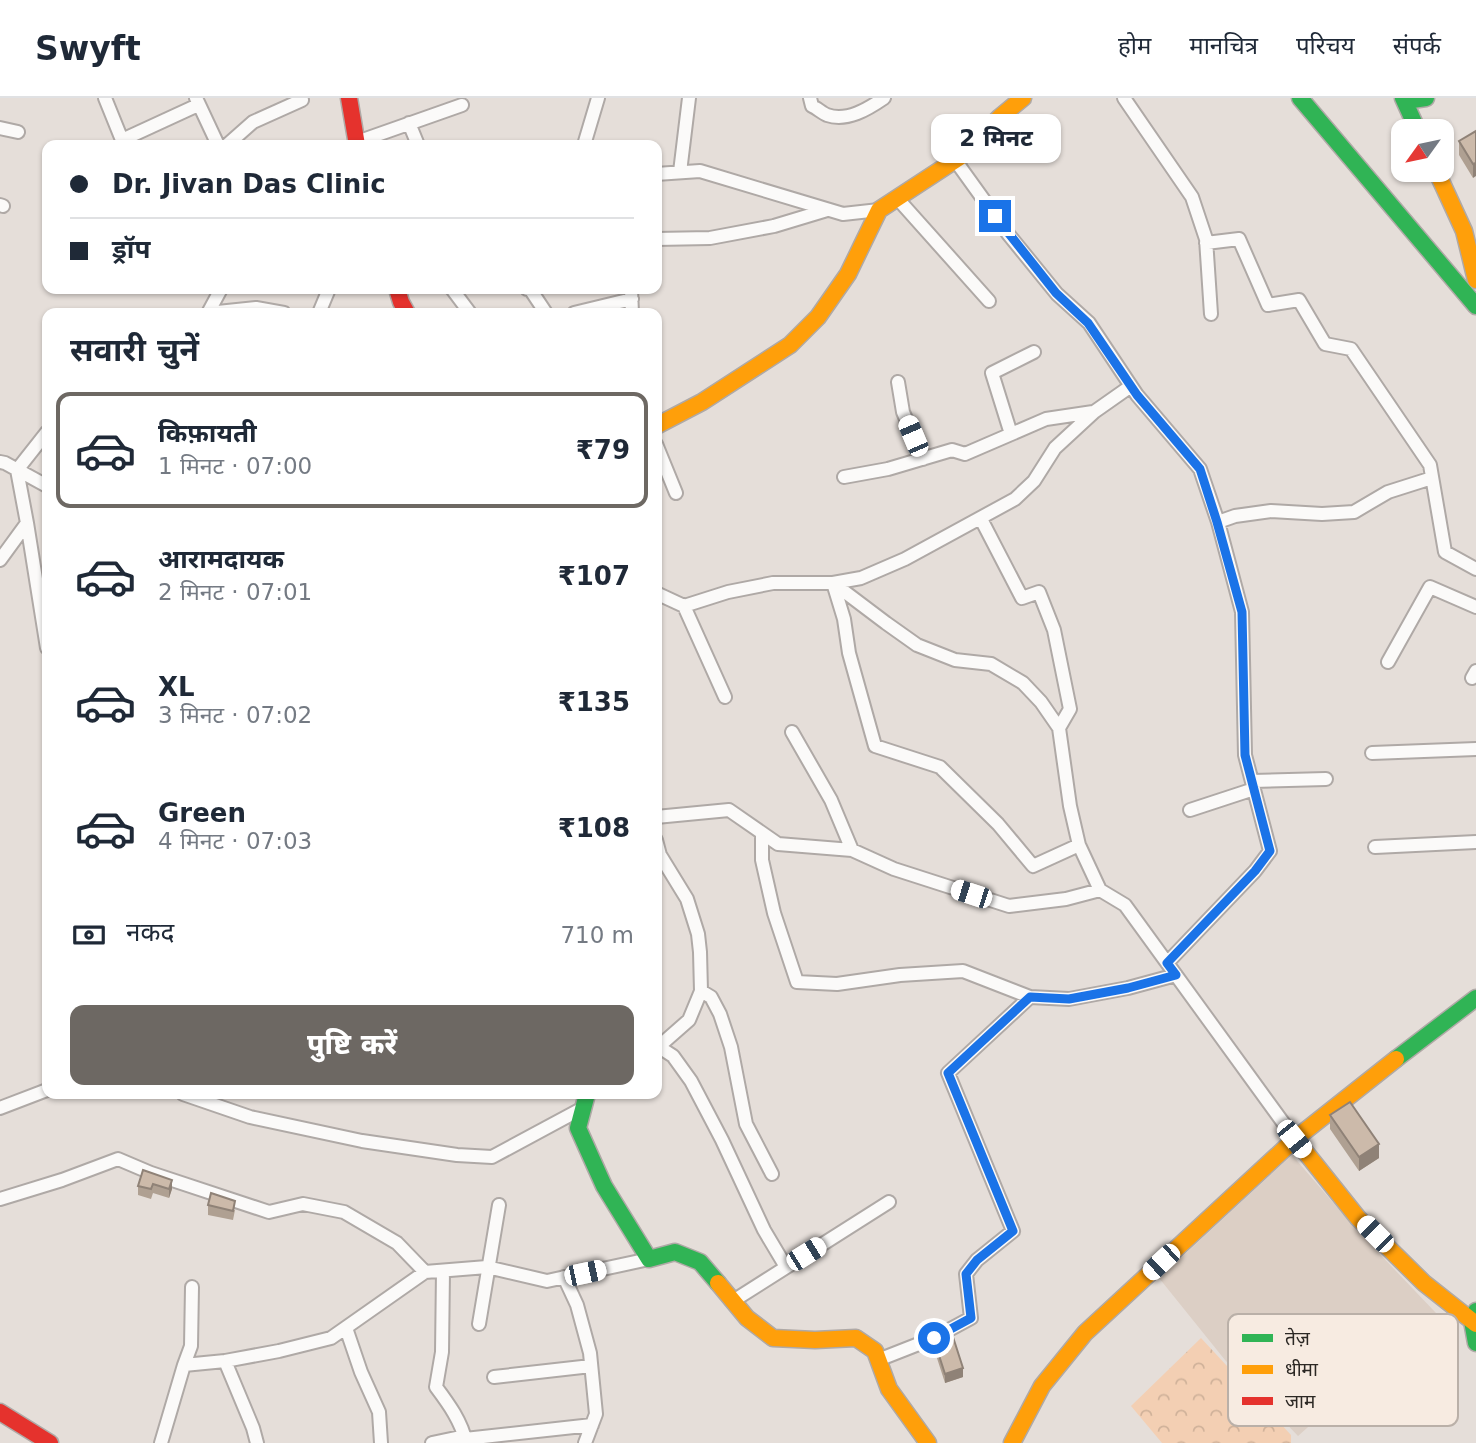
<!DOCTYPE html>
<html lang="hi">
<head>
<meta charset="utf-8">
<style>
  :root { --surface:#fff; --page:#f2f2f3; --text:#1f2937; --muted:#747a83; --line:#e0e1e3; --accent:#6d6863 }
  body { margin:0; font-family:"DejaVu Sans","Noto Sans Devanagari",sans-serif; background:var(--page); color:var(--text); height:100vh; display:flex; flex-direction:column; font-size:26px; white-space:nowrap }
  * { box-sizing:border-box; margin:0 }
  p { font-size:23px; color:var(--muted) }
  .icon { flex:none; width:38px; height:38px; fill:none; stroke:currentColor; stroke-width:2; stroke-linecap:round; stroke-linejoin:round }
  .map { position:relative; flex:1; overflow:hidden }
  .panel { position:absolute; left:42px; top:210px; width:620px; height:791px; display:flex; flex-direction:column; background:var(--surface); border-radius:14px; box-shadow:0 2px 5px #0004 }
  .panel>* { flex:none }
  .banner { position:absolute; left:42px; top:42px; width:620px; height:154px; border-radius:14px; box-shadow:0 2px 5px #0004; display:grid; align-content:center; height:154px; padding:0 28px; background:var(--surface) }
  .needle { width:46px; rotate:237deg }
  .controls { position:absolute; left:1391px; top:21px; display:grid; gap:14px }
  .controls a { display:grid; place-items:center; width:63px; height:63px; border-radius:14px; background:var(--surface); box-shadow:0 2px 5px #0004; font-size:35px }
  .end { position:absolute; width:32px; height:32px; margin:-16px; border:9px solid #1a73e8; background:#fff; box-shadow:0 0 0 4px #fff }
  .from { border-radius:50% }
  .bubble { position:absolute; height:49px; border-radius:14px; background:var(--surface); box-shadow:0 2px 5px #0004; font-size:23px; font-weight:800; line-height:49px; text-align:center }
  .car { position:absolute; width:21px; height:42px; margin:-21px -10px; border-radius:9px; box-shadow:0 0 5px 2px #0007; background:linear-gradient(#fff 24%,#345 0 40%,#fff 0 76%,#345 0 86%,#fff 0) }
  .banner b { display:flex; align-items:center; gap:24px; height:66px; font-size:26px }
  .banner b+b { border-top:2px solid var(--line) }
  .banner i { width:18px; height:18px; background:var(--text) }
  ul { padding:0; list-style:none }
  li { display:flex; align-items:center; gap:21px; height:116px; margin:0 14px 10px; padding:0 14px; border:4px solid transparent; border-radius:14px }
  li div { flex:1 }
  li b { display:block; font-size:26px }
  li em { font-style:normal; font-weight:800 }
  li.on { border-color:var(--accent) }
  li>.icon { width:63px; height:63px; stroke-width:1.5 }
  h2 { padding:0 28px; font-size:32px; line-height:84px }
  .pay { display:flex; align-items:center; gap:18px; height:77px; padding:0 28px; font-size:26px }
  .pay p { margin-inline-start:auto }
  .action { display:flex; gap:14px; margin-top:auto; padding:14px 28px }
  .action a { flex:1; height:80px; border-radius:14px; background:var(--accent); color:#fff; font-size:28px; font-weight:800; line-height:80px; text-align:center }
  header { display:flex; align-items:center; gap:42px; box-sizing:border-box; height:98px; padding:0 35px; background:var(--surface); border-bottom:2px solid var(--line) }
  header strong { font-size:33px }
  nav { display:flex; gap:38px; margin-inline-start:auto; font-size:24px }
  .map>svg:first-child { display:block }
  .built { fill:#dccfc5 }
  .park { fill:url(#park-crowns) }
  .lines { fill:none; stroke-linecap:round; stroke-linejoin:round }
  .street-casing { stroke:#afa9a6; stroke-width:16 }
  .fast-casing { stroke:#afa9a6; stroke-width:19 }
  .slow-casing { stroke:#afa9a6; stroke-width:19 }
  .jam-casing { stroke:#afa9a6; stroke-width:19 }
  .street { stroke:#fbfaf9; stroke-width:12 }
  .fast { stroke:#30b455; stroke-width:16 }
  .slow { stroke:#ff9f0a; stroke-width:16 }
  .jam { stroke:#e5322d; stroke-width:16 }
  .wall { fill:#afa092 }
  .shaded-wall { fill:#8f8277 }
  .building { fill:#ccbaaa; stroke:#8f8277; stroke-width:2 }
  .route { stroke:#1a73e8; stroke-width:9 }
  .key { fill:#f7ebe1; stroke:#bab0a8; stroke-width:2 }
  .key-label { font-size:19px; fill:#2c2824 }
</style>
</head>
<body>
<header>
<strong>Swyft</strong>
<nav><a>होम</a><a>मानचित्र</a><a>परिचय</a><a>संपर्क</a></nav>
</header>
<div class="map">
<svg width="1476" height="1345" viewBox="0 0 1476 1345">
  <defs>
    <pattern id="park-crowns" width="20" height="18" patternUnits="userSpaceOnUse" patternTransform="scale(1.75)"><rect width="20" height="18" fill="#f3cfb3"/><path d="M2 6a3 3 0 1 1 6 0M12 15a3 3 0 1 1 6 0" fill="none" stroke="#d0b29a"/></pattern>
  </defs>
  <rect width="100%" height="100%" fill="#e5ded9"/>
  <!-- built -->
  <path class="built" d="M1292,1057L1355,1130L1436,1215L1298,1338L1225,1262L1159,1180Z"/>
  <!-- park -->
  <path class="park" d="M1201,1240L1291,1337V1345H1162L1131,1308Z"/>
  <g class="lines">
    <defs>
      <path id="street" d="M105,0L122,42L198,7
        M196,0L218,47
        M810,0L812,8C817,10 822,15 827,17C847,24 868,11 884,0
        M1124,0L1192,99L1206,141L1211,216
        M409,25L418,47
        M0,30L18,34
        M357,44L462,7
        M227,47L253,24L302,2L301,0
        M584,47L598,0
        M955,62L1009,137L1057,196L1089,225L1137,297L1200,371L1218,424L1242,514L1245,657L1270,753L1255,773L1167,865
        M680,74L689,0
        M656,76L700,73L843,116L879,112
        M897,100L989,203
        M0,107L3,108
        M656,141L710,140L774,128L827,112
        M1206,145L1239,141L1268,207L1299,202L1325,246L1351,251L1430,367L1445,454L1476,471
        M452,191L470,215
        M527,191H530L546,215
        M631,191L632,215
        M208,215L256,210L284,215
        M208,215L221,191
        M319,215L329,191
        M574,215L632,201
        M898,284L903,314L923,361
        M47,334L17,372L27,425L47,550
        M1011,336L992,275L1034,254
        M656,346L676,395
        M0,364L5,365L47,388
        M844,379L888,371L952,352L965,356L1046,321L1093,314
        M981,421L1022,500L1039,494L1054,532L1070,611L1059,630
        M1218,424L1235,418L1271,413L1322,416L1354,414L1388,394L1432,380
        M0,462L27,425
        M833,485L886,525L917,547L955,562L991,566L1023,585L1041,604L1059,630L1070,708L1079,747L1100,792
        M833,485L844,521L849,555L875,648L940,669L998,726L1033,768L1079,747
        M656,495L684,508L728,494L773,485H833L861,480L905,461L1015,401L1034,383L1055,350L1094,314L1131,288
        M684,508L725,599
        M1388,564L1430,489L1476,509
        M1472,580L1476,573
        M792,634L831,702L852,752
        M1372,655L1476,651
        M1252,683L1326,681
        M1190,712L1254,691
        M656,719L729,712L778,746L852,752L894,771L1009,808L1066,801L1100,792L1125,807L1295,1041
        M762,735V762L774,815L797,884L837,886L900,877L963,873L1030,899L1069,901L1128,890L1176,877
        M656,742L660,757L687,801L698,836L700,854L701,893L689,922L656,951
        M1375,749L1476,744
        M701,893L711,899L720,916L731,949L746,1026L772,1076
        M656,947L673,958L691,983L722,1042L764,1132L786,1169
        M183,996L250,1019L362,1043L457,1057L492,1059L583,1010
        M0,1010L47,992
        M0,1101L62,1082L118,1061L151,1075L269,1114L303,1106L344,1114L397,1145L425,1174
        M443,1173L442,1254L436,1289C448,1305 462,1324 466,1345
        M564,1179L577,1207L590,1255L596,1316L585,1345
        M733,1203L889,1104
        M479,1226L499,1107
        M346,1230L361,1274L379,1314L381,1345
        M878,1262L934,1240L971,1220L966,1176L977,1162L1013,1133L948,975L1030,899
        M225,1263L253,1330L257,1345
        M184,1267L225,1263L279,1253L331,1240L425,1174L487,1169L547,1183L649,1161
        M494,1279L591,1268
        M465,1341L592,1327
        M161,1345L184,1267L191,1248L192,1189
        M432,1345L465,1338"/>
      <path id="fast" d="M1300,0L1476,208
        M1403,0L1418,33
        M1405,3L1426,0
        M1396,961L1476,900
        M587,996L578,1030L604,1088L649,1161L675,1154L700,1164L718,1185
        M1476,1213L1472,1223L1476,1245"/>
      <path id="slow" d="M1436,72L1464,133L1476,182
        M656,328L702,304L790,247L818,219L848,176L879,112L963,57L1000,19L1023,0
        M1295,1041L1358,1120L1424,1185L1476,1226
        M718,1185L747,1220L773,1240L815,1242L856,1240L875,1253L889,1291L928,1345
        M1012,1345L1042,1288L1085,1235L1295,1041L1396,961"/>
      <path id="jam" d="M349,0L357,47
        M397,191L401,204L407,215
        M0,1314L50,1345"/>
    </defs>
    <!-- street casing -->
    <use href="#street" class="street-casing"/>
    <!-- fast casing -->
    <use href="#fast" class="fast-casing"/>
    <!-- slow casing -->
    <use href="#slow" class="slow-casing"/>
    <!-- jam casing -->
    <use href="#jam" class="jam-casing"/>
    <!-- street -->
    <use href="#street" class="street"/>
    <!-- fast -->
    <use href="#fast" class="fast"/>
    <!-- slow -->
    <use href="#slow" class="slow"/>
    <!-- jam -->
    <use href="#jam" class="jam"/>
  </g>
  <!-- wall -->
  <path class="wall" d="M1476,33L1473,80L1459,57V43Z
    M1330,1017L1379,1060L1359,1073L1330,1031Z
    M143,1072L172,1091L169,1100L153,1095L151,1101L138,1097V1088Z
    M208,1107L235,1112L233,1122L208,1117Z
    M935,1245L963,1279L945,1285L935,1254Z"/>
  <!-- shaded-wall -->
  <path class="shaded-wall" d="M1476,65V78L1473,80V66Z
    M1379,1046V1060L1359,1073V1059Z
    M172,1082V1091L169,1100V1091Z
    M963,1270V1279L945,1285V1276Z"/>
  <!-- building -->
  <path class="building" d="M1476,33V65L1473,66L1459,43Z
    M1350,1004L1379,1046L1359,1059L1330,1017Z
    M143,1072L172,1082L169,1091L153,1086L151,1091L138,1088Z
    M211,1095L235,1103L233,1113L208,1107Z
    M953,1239L963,1270L945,1276L935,1245Z"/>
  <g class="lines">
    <!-- route -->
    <path class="route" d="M934,1240L971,1220L966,1176L977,1162L1013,1133L948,975L1030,899L1069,901L1128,890L1176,877L1167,865L1255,773L1270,753L1245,657L1242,514L1217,424L1200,371L1137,297L1088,225L1056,195L995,118"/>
  </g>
  <!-- legend -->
  <rect x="1228" y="1216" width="230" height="112" rx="10" class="key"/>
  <rect x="1242" y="1236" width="31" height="8" fill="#30b455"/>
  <rect x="1242" y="1267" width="31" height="9" fill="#ff9f0a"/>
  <rect x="1242" y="1299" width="31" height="8" fill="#e5322d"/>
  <g class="key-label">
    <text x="1285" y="1247">तेज़</text>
    <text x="1285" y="1278">धीमा</text>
    <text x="1285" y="1310">जाम</text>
  </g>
</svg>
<div class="controls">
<a><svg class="needle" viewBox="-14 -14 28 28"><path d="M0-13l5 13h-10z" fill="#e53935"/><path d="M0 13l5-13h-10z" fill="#747a83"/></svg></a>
</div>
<i class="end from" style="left:934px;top:1240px"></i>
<i class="end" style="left:995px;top:118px"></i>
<div class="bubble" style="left:931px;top:16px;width:130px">2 मिनट</div>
<i class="car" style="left:913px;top:338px;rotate:337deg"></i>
<i class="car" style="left:971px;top:796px;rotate:288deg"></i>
<i class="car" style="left:1294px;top:1041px;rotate:141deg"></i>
<i class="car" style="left:1375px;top:1136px;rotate:315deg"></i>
<i class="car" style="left:806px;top:1156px;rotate:58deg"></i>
<i class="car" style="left:1161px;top:1164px;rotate:227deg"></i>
<i class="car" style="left:585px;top:1175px;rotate:78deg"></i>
<div class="banner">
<b><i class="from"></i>Dr. Jivan Das Clinic</b>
<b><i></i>ड्रॉप</b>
</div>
<section class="panel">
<h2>सवारी चुनें</h2>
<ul>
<li class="on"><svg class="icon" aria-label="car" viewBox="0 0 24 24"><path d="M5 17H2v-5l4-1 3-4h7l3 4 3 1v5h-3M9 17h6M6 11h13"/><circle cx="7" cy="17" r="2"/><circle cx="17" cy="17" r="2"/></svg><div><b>किफ़ायती</b><p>1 मिनट · 07:00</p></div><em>₹79</em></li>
<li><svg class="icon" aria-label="car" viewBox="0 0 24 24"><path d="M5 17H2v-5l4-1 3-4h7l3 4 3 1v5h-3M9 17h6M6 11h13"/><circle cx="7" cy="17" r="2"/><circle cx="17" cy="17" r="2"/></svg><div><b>आरामदायक</b><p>2 मिनट · 07:01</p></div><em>₹107</em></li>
<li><svg class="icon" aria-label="car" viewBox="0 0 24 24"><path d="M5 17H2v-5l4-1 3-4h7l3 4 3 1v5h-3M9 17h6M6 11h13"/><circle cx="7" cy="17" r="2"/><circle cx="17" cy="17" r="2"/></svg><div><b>XL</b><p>3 मिनट · 07:02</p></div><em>₹135</em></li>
<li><svg class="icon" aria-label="car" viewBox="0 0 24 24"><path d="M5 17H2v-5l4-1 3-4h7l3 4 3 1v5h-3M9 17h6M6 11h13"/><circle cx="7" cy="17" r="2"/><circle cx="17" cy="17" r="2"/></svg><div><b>Green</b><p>4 मिनट · 07:03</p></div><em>₹108</em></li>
</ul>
<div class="pay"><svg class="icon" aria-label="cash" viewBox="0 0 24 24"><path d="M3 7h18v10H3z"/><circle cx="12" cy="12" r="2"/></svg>नकद<p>710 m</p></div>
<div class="action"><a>पुष्टि करें</a></div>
</section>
</div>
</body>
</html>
